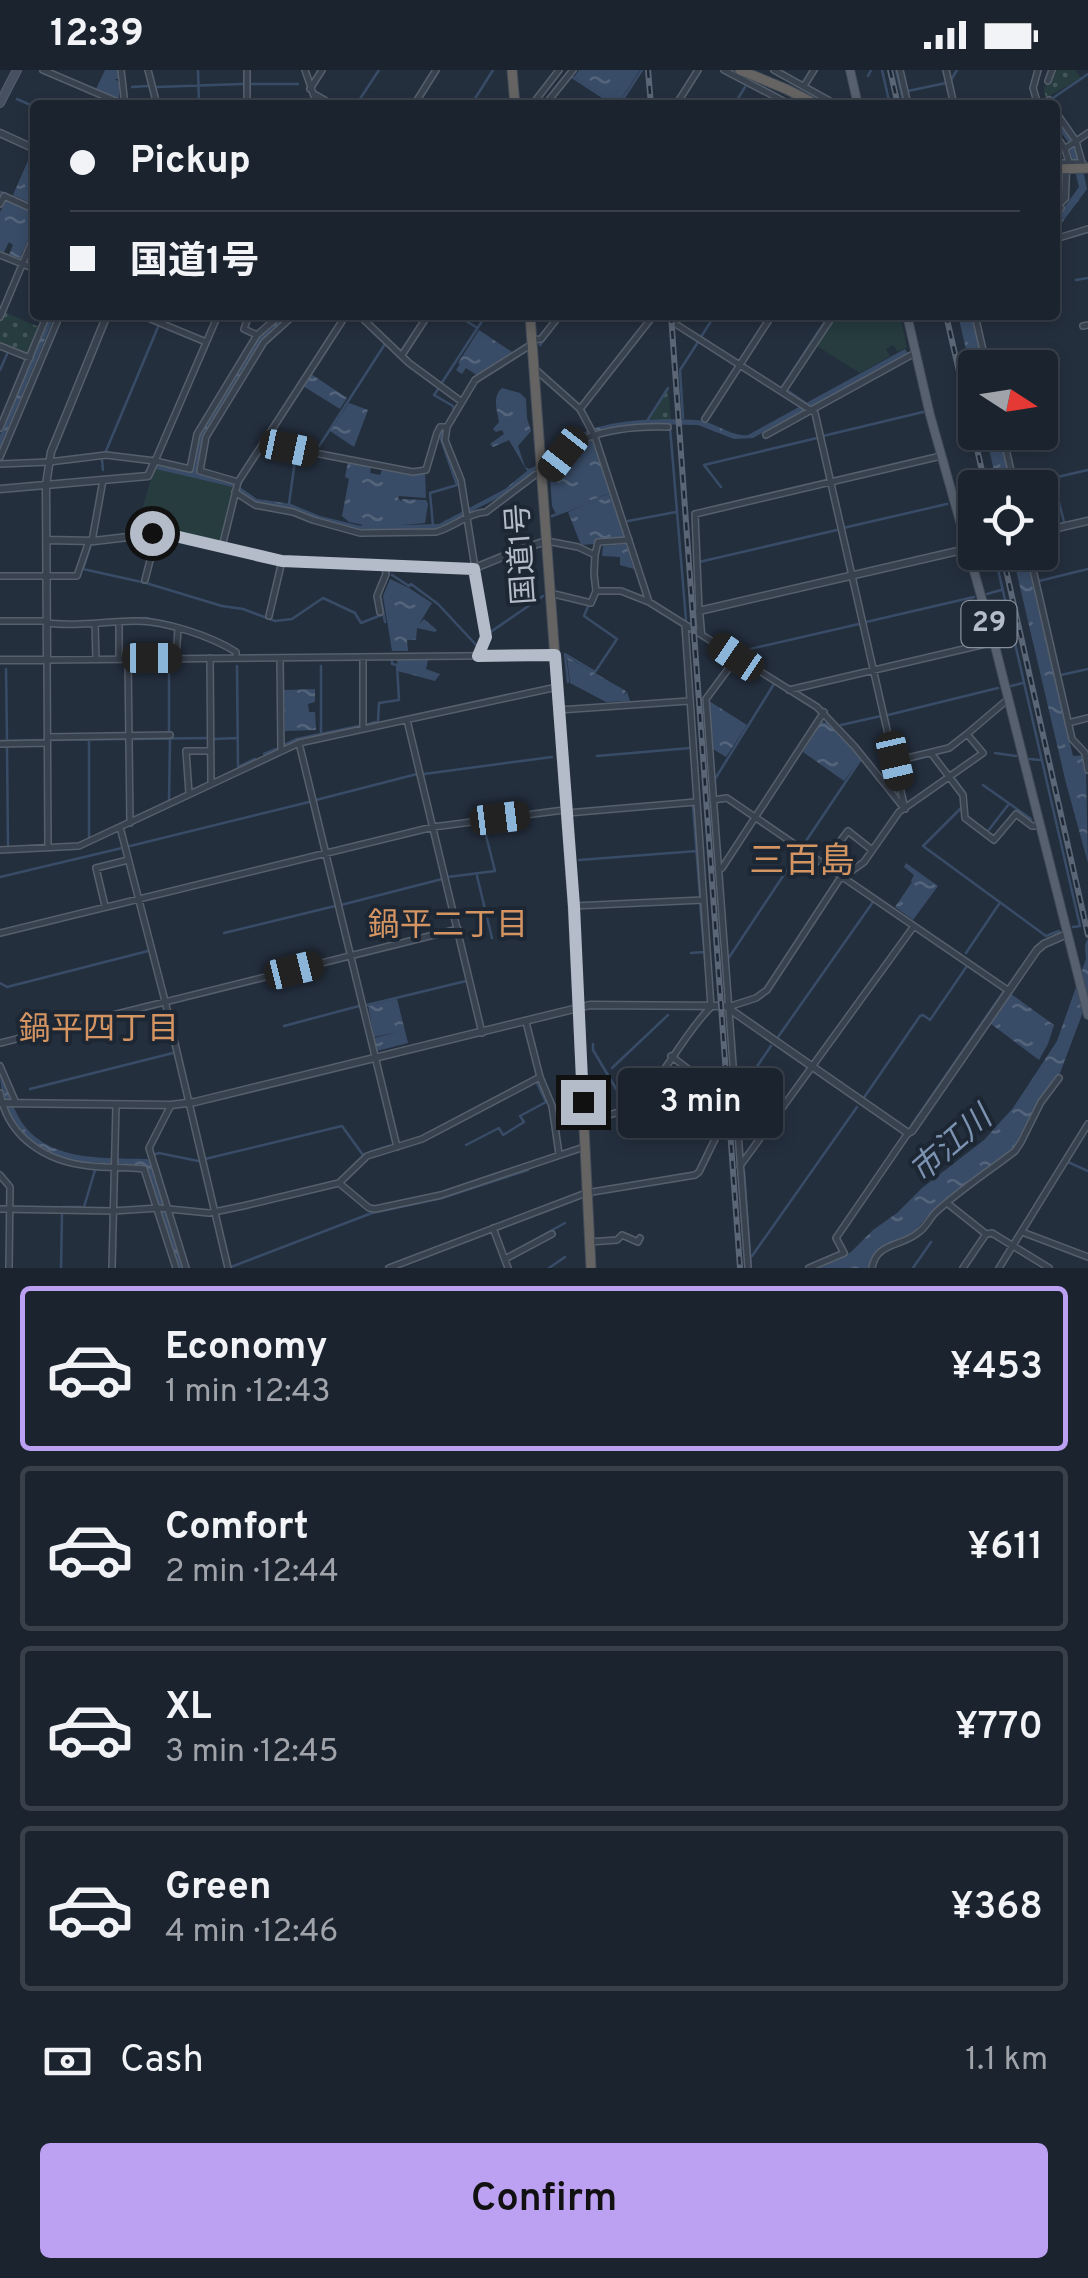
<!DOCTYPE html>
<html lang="en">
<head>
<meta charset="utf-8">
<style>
  :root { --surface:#1b232e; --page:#242b36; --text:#f1f3f6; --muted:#a0a4aa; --line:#39404a; --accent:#bca0f2 }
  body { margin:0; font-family:Overpass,"Noto Sans JP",sans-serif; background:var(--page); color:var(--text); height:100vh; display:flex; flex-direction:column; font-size:38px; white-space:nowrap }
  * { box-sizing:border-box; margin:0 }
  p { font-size:32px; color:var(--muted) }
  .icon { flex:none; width:55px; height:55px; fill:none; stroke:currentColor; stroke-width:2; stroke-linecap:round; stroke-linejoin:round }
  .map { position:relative; height:1198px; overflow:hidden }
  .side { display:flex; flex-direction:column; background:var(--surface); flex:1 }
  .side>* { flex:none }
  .top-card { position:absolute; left:30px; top:30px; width:1030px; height:220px; border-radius:10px; box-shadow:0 5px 15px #0003,0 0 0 2px var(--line); display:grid; align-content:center; height:220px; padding:0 40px; background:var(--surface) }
  .needle { width:65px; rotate:102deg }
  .tools { position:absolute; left:958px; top:280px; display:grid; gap:20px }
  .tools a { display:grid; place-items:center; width:100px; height:100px; border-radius:10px; background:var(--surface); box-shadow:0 5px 15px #0003,0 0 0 2px var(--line); font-size:50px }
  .end { position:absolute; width:45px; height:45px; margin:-22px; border:12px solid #b4bcc9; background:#111; box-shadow:0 0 0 5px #111 }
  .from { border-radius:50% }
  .bubble { position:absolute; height:70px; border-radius:10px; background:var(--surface); box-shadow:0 5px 15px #0003,0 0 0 2px var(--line); font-size:32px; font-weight:600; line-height:70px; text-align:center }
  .car { position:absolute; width:30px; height:60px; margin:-30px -15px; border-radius:12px; box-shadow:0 0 8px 2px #0007; background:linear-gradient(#222 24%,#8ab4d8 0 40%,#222 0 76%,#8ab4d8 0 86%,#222 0) }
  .top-card b { display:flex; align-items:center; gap:35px; height:95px; font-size:38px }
  .top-card b+b { border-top:2px solid var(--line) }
  .top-card i { width:25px; height:25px; background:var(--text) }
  ul { padding:18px 0 0; list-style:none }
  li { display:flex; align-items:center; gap:30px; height:165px; margin:0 20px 15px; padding:0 20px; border:5px solid var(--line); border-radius:10px }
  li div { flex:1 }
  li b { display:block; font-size:38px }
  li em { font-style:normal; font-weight:600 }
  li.current { border-color:var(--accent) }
  li>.icon { width:90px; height:90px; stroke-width:1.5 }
  .pay { display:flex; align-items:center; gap:25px; height:110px; padding:0 40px; font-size:38px }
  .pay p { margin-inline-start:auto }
  .button { display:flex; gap:20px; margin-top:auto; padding:20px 40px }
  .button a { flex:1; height:115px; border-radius:10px; background:var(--accent); color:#111; font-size:40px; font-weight:600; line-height:115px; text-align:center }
  .status { display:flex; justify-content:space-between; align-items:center; height:70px; padding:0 50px; background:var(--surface); direction:ltr }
  .status svg { height:28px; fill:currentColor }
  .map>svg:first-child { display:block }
  .green { fill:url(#green-dots) }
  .pitch { fill:#263c3f }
  .water { fill:url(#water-ripples) }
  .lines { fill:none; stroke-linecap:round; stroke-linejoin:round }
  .stream { stroke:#394c67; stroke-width:2.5 }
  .minor-casing { stroke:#565f6c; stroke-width:8 }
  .tertiary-casing { stroke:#565f6c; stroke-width:9 }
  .secondary-casing { stroke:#565f6c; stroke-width:10 }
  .primary-casing { stroke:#414a57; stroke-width:10 }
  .trunk-casing { stroke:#434c59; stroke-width:11 }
  .minor { stroke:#38414e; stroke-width:5 }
  .tertiary { stroke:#38414e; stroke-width:6 }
  .secondary { stroke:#465061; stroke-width:8 }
  .primary { stroke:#56606e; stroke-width:8 }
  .trunk { stroke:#656462; stroke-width:9 }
  .rail-casing { stroke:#5a6575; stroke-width:6 }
  .rail { stroke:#1d2633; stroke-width:2.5; stroke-dasharray:8; stroke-linecap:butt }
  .trunk-bridge-casing { stroke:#434c59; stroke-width:11; stroke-linecap:butt }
  .trunk-bridge { stroke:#656462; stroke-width:9 }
  .route { stroke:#b4bcc9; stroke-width:12 }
  .labels { text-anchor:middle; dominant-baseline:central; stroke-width:8; stroke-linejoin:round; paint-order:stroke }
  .shield { fill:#1d2633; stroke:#878f9c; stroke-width:2.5 }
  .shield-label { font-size:28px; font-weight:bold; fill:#b4bcc9 }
  .street-label { font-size:30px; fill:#b4bcc9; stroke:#1d2633 }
  .neighbourhood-label { font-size:32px; fill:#d59563; stroke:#1d2633 }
  .water-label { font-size:32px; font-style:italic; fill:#7c92b1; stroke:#1d2633 }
  .quarter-label { font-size:35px; fill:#d59563; stroke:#1d2633 }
</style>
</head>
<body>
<div class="status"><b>12:39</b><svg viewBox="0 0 49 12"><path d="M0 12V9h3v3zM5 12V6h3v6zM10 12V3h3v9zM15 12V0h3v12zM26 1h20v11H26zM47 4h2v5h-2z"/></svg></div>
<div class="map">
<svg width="1088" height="1198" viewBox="0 0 1088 1198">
  <defs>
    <pattern id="green-dots" width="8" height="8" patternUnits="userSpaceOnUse" patternTransform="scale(2.5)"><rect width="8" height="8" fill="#263c3f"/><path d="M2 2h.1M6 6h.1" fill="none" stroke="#435659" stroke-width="1.8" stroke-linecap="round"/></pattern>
    <pattern id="water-ripples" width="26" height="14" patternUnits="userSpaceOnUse" patternTransform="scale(2.5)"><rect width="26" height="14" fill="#394c67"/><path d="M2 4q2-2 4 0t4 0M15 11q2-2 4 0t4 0" fill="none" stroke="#53647b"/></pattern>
  </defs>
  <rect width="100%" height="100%" fill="#242f3e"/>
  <!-- green -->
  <path class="green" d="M1056,0H1075L1081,8L1046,28L1044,20L1045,15L1051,13Z
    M4,242L39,257L28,282L25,283L0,273V252Z
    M668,317L671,350L648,349L649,347Z"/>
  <!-- pitch -->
  <path class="pitch" d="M835,245H900L907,277L898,282L893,275L886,279L890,286L860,303L815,275Z
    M154,398L233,417L219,473L164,460L136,461Z"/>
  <!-- water -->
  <path class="water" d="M105,0H118V9H115L120,13L119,29L96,19Z
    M579,0H640L617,35L574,7Z
    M1055,44C1072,68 1082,90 1087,119L1055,162V150L1079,117L1068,72L1055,54Z
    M30,86L35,88V135L13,125Z
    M6,131L35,142V154L20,188L9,185L13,175L9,172L4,182L0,181V142Z
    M50,245H55L0,377V365Z
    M284,245H292L264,269L204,366L197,404L234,413L257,429L291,434L320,446L361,456L363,455L349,452L342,446L349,409L345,407L348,392L371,397L370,403L380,405L382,400L408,405L425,403L426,428L399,426L398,428L401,431L402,429L426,430L428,434L425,453L400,455L439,454L505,419L527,401L509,370L493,377L490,374L504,364L502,360L496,362L493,359L499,352C497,340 492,327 502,318L520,323L526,329L527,348L531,361L518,376L525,397L529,399C552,390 554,380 573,368C604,348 661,348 696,350C715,351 729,367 748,365L905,279L908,284L753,368L734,369L698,355L644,354H633L583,367L561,382L549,398L534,403L498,428L436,459L361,461L256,433L233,417L156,399L157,396L192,402L199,365L260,266Z
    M958,245H972L984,297L975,298V318Z
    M479,260L512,282L478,306L466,298L462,304L456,300L460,294L458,293Z
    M311,304L347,328L340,339L303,316Z
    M349,333L368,340L354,377L330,361Z
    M985,363H999L1011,417H998Z
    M592,370L610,423L556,444L552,436L550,408L557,405L554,399C566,384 574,376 592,370Z
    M610,425L625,468L596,471L594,474L581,475L568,442Z
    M626,474L634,499L620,495V487L602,486L603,476Z
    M1012,483H1025L1073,686L1088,685L1086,703L1088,793L1066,713Z
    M390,509L409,518L432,533L419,554L424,549L437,560L435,562L417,558L416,570H407L408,581H392L383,526Z
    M567,587L626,621L624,625L627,622L630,631L606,632L570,613Z
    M397,590H428L426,599L440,604L435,611L398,601Z
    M315,619V632L308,634L309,642H315L316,660L285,661L284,620Z
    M709,631L747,655L726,687L713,679Z
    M827,650L860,689L844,711L803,682L822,651L825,653Z
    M906,793L938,816L913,850L895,837L912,812L911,811L914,805L904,797Z
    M1088,869V934H1086L1060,1003L1037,1032L1014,1077L932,1141L915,1161L883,1176L873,1186L868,1198H817L851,1182L873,1160L897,1143L922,1118L984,1070L1013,1038L1057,971L1086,889C1086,883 1083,874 1088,869Z
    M1011,924L1054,955L1048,974L1039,990L990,953Z
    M397,929L408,973L377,981L374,968L398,962L374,967L368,936Z
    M0,1001C7,1016 11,1032 18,1046C43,1092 102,1088 147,1089L153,1094L184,1198H178L159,1134L145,1096C96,1089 48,1102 16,1053C5,1037 0,1021 0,1001Z"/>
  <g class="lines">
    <!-- stream -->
    <path class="stream" d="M198,0L199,35
      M882,0L890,35
      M896,0L904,35
      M868,6L871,0
      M572,7L615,35
      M951,10L957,0
      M252,14H298
      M132,17L148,16
      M157,17L242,14
      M908,21L946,13
      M1053,28L1088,4
      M17,29L35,37
      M356,35L379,0
      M471,35L493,0
      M619,35L642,0
      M734,35L745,17
      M0,122L35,136
      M1076,210L1088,208
      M456,245L476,257
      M701,267L715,245
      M540,275L546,266
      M0,300L7,284
      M441,314L486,245
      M782,317L828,247
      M439,318L434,325L453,336L454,340
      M788,321L807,334
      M683,348L680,300L698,272
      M647,351L668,318
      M670,357L686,550
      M823,366L923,342
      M106,381L158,257
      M316,381L385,274
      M102,390L103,400
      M721,417L704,395L817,368
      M962,431L975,427
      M289,434L296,383
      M552,446L612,424
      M628,451L676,442
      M1064,452L1053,408L1088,400
      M433,456L430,423L457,415L441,369L442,362
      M843,458L947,434
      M91,474L83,499L146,513L222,536L243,539L275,551L292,549L323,528L355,543L361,553L384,544
      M994,482L1080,856L1073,857
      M699,492L837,460
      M392,505L409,516L411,514L438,534L478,577L482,569
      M1039,511L1088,499
      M385,512L389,500
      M380,524L385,552
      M987,524L1001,520
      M123,549L146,548L164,552
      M56,551L65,552
      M866,552L974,527
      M489,563L543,526
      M210,566L225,573
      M737,582L859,554
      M169,596V663
      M237,596L238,697L255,689
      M321,596V664
      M6,599L7,670
      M1061,605L1088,599
      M568,612L565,584L595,602L617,569L584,546L589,534
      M1011,616L1023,613
      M888,645L998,618
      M366,655L378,651L379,633L399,630L397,595L392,594V590
      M841,655L881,646
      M89,669V767
      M134,669L208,668
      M214,669L237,668
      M52,670L125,669
      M0,671L44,670
      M284,675L297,669L359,656
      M7,678L8,775
      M995,683L1016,686
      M264,684L276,679
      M597,686L690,678
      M1029,689L1041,690
      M901,693L929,686
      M424,704L552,687
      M954,708L965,723
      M983,715L1031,749
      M715,721V709L774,614
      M169,730L170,670
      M316,730L417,704
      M693,736L700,827
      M961,738L923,776L1046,866L1059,861
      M988,761L1008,735
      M804,774L861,689
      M126,777L309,732
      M579,790L697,781
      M477,806L492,868
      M0,807L122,778
      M448,807L495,801L483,754
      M700,833L708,921
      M341,835L442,809
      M224,863L335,836
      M691,883L704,882
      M966,883L999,834
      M728,889L799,782
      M0,913L7,917L148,881
      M367,935L466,911
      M284,956L359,936
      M778,967L873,832
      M593,974V980L625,1034
      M612,998L668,945
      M518,1016L535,1007
      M30,1019L173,983
      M738,1024L771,976
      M863,1029L920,946L923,945L930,950L967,896
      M911,1056L1004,921
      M466,1075L499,1058L503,1065L524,1052L520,1046L546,1032L537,1013
      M370,1082L392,1075
      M153,1085L159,1083L198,1091
      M205,1089L342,1056L363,1085
      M1068,1092L1088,1101
      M744,1101L751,1198
      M63,1137H81
      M84,1137L95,1100
      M518,1179L565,1153
      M752,1186L857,1037
      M231,1197L372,1143L442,1128L528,1100
      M61,1198L62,1143
      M549,1198L565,1187
      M913,1198L931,1172"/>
    <defs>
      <path id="minor" d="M43,0L125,35
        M121,0L125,35
        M148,0L157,35
        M247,0V35
        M305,0L317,35
        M724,0L791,35
        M774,0L837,35
        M900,0L908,35
        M946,0L954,35
        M1038,0L1033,18L1038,35
        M1048,11L1052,0
        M804,16L814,0
        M310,19L322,0
        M314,24L333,35
        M1049,30L1052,35
        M414,35L436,0
        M532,35L559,0
        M545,35L573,0
        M676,35L698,0
        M1055,41L1076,71L1082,93L1087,98
        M1055,64L1065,79L1069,92
        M1066,78L1088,63
        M1055,93H1082
        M0,134L4,126L35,140
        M1055,145L1061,138L1058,135
        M1055,169L1088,159
        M0,185L35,199
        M141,245L206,272
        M249,245L244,259L257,265
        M359,245L409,293L462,332
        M674,245V253L815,343L905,739
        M975,245L987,298
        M0,247L35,164
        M1083,256L1088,255
        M532,270L541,269L560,245
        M0,276L30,288
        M402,285L428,245
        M535,299L580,339L595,367L649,532
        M783,321L832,247L829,245
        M580,339L654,245
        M705,349L772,245
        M0,358L47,245
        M1002,362L1015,418
        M766,365L915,283
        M263,373L413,402L426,400L437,363L440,357H446
        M0,387L60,245
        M155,391L218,245
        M0,394L49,392L106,385L155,391L190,399L197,364L257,265L280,245
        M550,401C557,392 563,383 572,376C596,359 639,356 668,357
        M238,412L200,401L206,367L264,272L294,245
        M235,422L255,435L293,442L313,450L360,463L436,462C454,457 468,443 486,442L535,405
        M92,471L103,410
        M547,471L578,477L595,485L594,504L596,521H621L649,532L817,637L855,677L903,737
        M222,477L238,412L346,245
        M1029,482L1072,669L1085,683L1088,700
        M595,485L598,472L629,470
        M0,506H77L89,471
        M145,510L157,463
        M550,523L591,533L596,521
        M699,541L695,444L941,386
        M380,542L377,526L386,504L385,496
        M269,546L282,491
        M0,551H47
        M119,552V589
        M47,553C77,557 106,551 136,551C165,551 211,566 236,582V588
        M95,554L96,589
        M478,585L486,567L461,410L445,370L447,357L475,310L532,274
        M737,587L706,629L748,1198
        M176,588L178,559
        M210,588L211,713
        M280,588L281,680
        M128,589L130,753
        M789,620L994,572
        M559,640L689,631
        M407,650L482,963
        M1068,653L1088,648
        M363,659V587
        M48,667L170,665
        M299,673L397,1077
        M0,674L47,673
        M931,683L963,725L965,748L994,770L1016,744L1032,756H1039
        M895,691L949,678L967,664
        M189,723L186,681H211
        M713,730L727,728L1009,921
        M567,743L696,732
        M120,757L165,931L228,1198
        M48,778L47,590L555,585
        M0,780L79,776L299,673L557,617
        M823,794L848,761L872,780
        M718,799L722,798L824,642
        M105,836L96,798L128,790
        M573,836L703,830
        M0,863L433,757L564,740
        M728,937L756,928L767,920L839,810L864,792L899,742L983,683L967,664L1007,630
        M526,952L540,1007L552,1036L559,1084
        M0,973L458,859
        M0,996L16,1033
        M0,1023C8,1068 47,1092 90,1096C108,1098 127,1097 144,1099L176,1198
        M171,1035L149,1078L186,1198
        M584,1051C599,1047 617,1045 630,1036C660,1017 682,965 711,937L685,555
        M740,1096L914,856
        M0,1105L10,1117L9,1198
        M339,1113L369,1138L375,1139L441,1125L584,1077
        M947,1133L986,1164
        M0,1139L113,1141L159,1138L209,1143L243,1136L339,1113L367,1086L422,1069L540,1007
        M493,1158L508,1198
        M1022,1162L1088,1187
        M589,1172L617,1170L622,1165L638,1172L640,1168
        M505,1189L552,1164
        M112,1198L116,1035
        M389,1198L586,1123L695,1105L699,1102L718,1063L716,1023L714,1019L671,986
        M809,1198L844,1183L836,1168L908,1063
        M872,1198C876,1172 902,1177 919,1162C925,1158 929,1150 934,1144C958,1121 988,1102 1015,1081L1021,1072L1041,1032L1059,1008
        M963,1198L986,1164L992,1163L1049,1198
        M999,1198L1088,1054"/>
      <path id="tertiary" d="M0,63L35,79
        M1055,135H1058L1065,128L1066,99
        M0,419L148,406L155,391
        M1040,462L1088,451
        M47,470L94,471L162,463L282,491L470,500L519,480L546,471
        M701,563L699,541L975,477
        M0,590H47L46,415L51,382L107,245
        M0,1033L171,1035L195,1032L590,935L725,936L908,1063L912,1061L1037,880L1044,874L1067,864"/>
      <path id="secondary" d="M0,33L17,0"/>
      <path id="primary" d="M850,0L858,35
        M907,245L930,345L994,572L1088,945"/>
      <path id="trunk" d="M512,0L515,35
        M740,0L786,19
        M1055,99L1088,98
        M530,245L573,836L591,1198"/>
    </defs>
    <!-- minor casing -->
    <use href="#minor" class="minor-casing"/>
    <!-- tertiary casing -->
    <use href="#tertiary" class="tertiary-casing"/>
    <!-- secondary casing -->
    <use href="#secondary" class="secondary-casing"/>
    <!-- primary casing -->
    <use href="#primary" class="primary-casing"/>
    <!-- trunk casing -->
    <use href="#trunk" class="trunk-casing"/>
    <!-- minor -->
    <use href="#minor" class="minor"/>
    <!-- tertiary -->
    <use href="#tertiary" class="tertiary"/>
    <!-- secondary -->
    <use href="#secondary" class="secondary"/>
    <!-- primary -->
    <use href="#primary" class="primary"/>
    <!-- trunk -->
    <use href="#trunk" class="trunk"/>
    <defs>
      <path id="rail" d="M648,0L651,35
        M890,0L898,35
        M671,245L740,1198
        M946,245L986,418
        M1002,482L1088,865"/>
    </defs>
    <!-- rail casing -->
    <use href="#rail" class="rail-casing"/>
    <!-- rail -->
    <use href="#rail" class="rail"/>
    <defs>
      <path id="trunk-bridge" d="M786,19L818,35"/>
    </defs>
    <!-- trunk-bridge casing -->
    <use href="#trunk-bridge" class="trunk-bridge-casing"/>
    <!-- trunk-bridge -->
    <use href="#trunk-bridge" class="trunk-bridge"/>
  </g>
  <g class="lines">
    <!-- route -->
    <path class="route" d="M152,463H162L282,491L474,499L486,567L478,586L555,585L574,836L583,1032"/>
  </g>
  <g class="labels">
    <!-- shield labels -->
    <rect class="shield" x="961.5" y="531" width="55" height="46" rx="8"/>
    <g class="shield-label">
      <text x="989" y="554">29</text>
    </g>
    <!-- street labels -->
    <g class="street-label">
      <text transform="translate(523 484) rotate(-94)">国道1号</text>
    </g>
    <!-- neighbourhood labels -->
    <g class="neighbourhood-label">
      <text x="448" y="857">鍋平二丁目</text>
      <text x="99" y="961">鍋平四丁目</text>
    </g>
    <!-- water labels -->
    <g class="water-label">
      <text transform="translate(952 1076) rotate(-41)">市江川</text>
    </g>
    <!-- quarter labels -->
    <g class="quarter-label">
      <text x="802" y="793">三百島</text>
    </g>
  </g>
</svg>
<div class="tools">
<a><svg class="needle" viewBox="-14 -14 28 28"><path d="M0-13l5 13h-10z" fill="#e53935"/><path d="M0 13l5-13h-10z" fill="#a0a4aa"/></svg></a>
<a><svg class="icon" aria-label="locate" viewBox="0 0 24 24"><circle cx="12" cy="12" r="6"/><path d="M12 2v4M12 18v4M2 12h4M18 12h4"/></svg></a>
</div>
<i class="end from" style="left:152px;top:463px"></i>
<i class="end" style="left:583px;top:1032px"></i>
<div class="bubble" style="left:618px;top:998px;width:165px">3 min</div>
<i class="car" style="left:289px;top:378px;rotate:102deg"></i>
<i class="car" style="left:563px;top:384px;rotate:218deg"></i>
<i class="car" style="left:736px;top:587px;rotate:304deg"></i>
<i class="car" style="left:152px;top:588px;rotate:90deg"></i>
<i class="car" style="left:895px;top:691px;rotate:167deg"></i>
<i class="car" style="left:500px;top:748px;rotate:83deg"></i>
<i class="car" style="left:294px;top:900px;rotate:76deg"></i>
<div class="top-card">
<b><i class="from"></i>Pickup</b>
<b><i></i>国道1号</b>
</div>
</div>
<section class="side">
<ul>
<li class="current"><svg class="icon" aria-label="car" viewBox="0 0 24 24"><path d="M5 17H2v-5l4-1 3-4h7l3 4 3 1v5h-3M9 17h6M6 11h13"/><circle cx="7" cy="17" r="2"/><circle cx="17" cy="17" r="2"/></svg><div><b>Economy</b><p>1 min · 12:43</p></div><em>¥453</em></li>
<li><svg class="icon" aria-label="car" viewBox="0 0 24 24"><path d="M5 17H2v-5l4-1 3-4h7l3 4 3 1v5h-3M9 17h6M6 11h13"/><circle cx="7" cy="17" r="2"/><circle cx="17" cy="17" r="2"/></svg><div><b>Comfort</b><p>2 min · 12:44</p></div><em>¥611</em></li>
<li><svg class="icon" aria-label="car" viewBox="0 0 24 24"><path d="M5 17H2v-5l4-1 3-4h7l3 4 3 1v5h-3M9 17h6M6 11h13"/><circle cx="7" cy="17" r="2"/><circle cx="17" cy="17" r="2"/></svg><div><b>XL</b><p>3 min · 12:45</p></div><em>¥770</em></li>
<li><svg class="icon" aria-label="car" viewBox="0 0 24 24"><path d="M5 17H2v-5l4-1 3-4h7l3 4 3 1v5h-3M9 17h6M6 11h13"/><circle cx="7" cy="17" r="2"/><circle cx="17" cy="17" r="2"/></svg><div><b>Green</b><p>4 min · 12:46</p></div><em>¥368</em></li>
</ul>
<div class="pay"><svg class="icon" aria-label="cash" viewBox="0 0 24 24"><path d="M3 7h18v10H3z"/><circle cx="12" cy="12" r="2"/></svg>Cash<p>1.1 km</p></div>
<div class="button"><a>Confirm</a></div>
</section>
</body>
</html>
